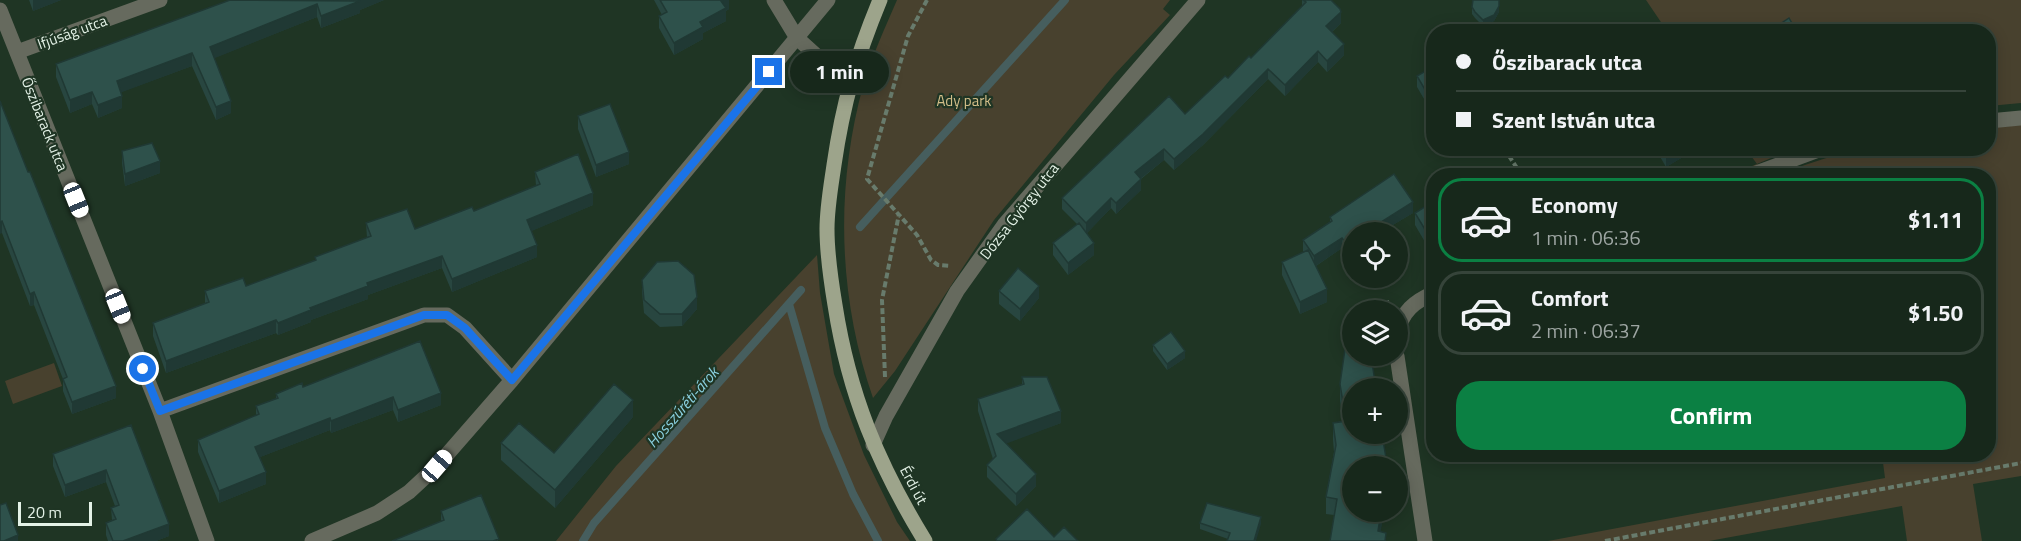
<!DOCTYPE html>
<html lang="en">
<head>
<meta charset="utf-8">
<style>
  :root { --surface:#17281b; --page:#203024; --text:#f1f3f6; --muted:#9ea6a3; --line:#36443a; --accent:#0b8043 }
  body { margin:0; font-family:"Titillium Web",sans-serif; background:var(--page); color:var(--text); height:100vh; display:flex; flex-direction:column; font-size:22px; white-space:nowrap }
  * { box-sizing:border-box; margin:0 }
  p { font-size:20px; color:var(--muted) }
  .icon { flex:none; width:33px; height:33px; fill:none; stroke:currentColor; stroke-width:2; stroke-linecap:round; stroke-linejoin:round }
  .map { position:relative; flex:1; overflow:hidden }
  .side { position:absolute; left:1426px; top:168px; width:570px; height:294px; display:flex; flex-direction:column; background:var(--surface); border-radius:24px; box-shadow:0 3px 15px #0003,0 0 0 2px var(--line) }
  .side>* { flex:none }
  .guide { position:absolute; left:1426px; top:24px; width:570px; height:132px; border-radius:24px; box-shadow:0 3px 15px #0003,0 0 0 2px var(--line); display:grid; align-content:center; height:132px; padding:0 30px; background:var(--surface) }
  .tools { position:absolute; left:1342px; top:222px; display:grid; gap:12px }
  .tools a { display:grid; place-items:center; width:66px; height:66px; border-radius:50%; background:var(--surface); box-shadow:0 3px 15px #0003,0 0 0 2px var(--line); font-size:30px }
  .scale { position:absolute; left:18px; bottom:15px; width:74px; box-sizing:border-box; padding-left:6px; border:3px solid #e4f2e7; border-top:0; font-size:16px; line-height:21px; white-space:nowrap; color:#e4f2e7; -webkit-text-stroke:4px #1f3524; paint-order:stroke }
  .end { position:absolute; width:27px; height:27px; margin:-14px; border:8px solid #1a73e8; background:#fff; box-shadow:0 0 0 3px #fff }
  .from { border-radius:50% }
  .bubble { position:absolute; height:42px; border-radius:21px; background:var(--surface); box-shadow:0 3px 15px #0003,0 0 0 2px var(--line); font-size:20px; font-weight:700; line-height:42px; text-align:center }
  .car { position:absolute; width:18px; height:36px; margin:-18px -9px; border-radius:8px; box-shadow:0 0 4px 2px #0007; background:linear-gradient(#fff 24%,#345 0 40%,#fff 0 76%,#345 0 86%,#fff 0) }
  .guide b { display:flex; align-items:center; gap:21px; height:57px; font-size:22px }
  .guide b+b { border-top:2px solid var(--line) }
  .guide i { width:15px; height:15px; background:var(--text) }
  ul { padding:10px 0 0; list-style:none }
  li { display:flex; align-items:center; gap:18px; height:84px; margin:0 12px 9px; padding:0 18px; border:3px solid var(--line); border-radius:24px }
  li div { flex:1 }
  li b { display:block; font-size:22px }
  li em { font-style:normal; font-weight:700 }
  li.current { border-color:var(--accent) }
  li>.icon { width:54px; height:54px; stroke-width:1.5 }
  .cta { display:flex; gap:12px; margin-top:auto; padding:12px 30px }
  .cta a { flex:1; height:69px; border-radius:24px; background:var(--accent); color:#fff; font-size:24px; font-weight:700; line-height:69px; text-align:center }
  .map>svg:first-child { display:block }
  .green { fill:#48412e }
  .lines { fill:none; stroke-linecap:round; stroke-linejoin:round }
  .stream { stroke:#465e5e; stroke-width:8 }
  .path { stroke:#687b6c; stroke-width:4; stroke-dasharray:6 3; stroke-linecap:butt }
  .minor { stroke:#666a5e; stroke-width:15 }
  .major { stroke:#9da48b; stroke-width:15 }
  .wall { fill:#284640 }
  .shaded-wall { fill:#203934 }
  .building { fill:#2e514b; stroke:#203934; stroke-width:1.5 }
  .route { stroke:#1a73e8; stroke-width:8 }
  .labels { text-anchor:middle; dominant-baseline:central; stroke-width:4.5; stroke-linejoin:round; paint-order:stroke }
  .street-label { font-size:15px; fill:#e4f2e7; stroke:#1f3524 }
  .park-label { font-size:15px; fill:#d2be89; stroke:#1f3524 }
  .water-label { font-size:16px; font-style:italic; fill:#8ad0df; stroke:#1f3524 }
</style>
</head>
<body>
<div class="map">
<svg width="2021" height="541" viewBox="0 0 2021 541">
  <rect width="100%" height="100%" fill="#1f3524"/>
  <!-- green -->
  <path class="green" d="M897,0H1170L1163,9L1170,15L1114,75L994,220L895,371L873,398C838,297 835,189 863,86C872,56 885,28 897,0Z
    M1646,0H2021V103L1989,106V32L1667,31Z
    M2021,125V476L1973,484L1982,541H1907L1902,506L1709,541H1548L1885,478L1882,455L1989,454V176L1774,175L1854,149L1989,148V128Z
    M1746,149H1792L1757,164L1764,175L1727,176L1757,164Z
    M817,255L820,293L834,374L864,455L897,522L910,541H556L616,466Z
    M54,363L62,386L13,404L5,381Z"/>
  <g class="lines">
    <!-- stream -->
    <path class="stream" d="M860,227L1065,0
      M789,304L825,428L853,494L878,541
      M583,541L594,523L801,290"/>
    <!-- path -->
    <path class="path" d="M927,0L908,36L867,179L917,235L931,260L938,265L950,266
      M1504,148L1522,176
      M1361,306L1389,302
      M885,377L882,300L899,214
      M1605,541L2021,463"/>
    <!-- minor -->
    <path class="minor" d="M774,0L797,38L849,85
      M0,10L160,411L207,541
      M17,52L160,0
      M1989,121L2021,118
      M1748,176L1824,148
      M1398,333C1401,312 1415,301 1434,293
      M1397,356L1425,541
      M160,411L424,315H447L465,328L512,380
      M873,445L886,416L957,291L1004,225L1198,0
      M312,541L377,513L409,492L437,466L512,380L828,0"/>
    <!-- major -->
    <path class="major" d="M880,0C856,58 843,103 834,165C831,186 827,208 827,229C827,254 831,281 835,305C849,395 878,464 925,541"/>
  </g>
  <!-- wall -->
  <path class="wall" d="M29,0H61L33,11Z
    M230,0H384L360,10V13L321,28L317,17L214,58L231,113L216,120L192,66L121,92L122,108L98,118L92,104L70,113L56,77V64Z
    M654,0H729V9L726,11V21L703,33V39L674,55L659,28V16L662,15Z
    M1302,0H1331L1341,23L1332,32L1344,55L1327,72L1318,62L1285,96L1268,79L1203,145L1174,170L1164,160L1141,179V190L1116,214L1111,208L1087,233L1094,255L1068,275L1053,255V243L1077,224L1062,209V198L1185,114L1251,58L1302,6Z
    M1472,7L1499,12L1494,21L1483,26L1475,18L1472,14Z
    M1434,66V116L1417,87V76Z
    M0,101L116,398L72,414L63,391V379L34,305L30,306L2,233Z
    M578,116L629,164L596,177L578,129Z
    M1655,148H1688V154L1666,167Z
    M122,151L160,173L125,186L122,163Z
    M535,172L593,205L531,231L537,257L452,292L442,268L368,295V299L311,320V322L278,335L276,333L166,373L153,336V323L205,304V291L246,286L315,260V257L367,238L366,223L415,229L474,211L536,186Z
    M1434,201L1432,254L1415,225V213Z
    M1413,213L1381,232H1353V254L1348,257L1342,248L1316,266L1327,302L1300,314L1282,275V262L1304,252L1303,251V240L1330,222V217Z
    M642,280L697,309L682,326L660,327L644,313L642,292Z
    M999,291L1039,298L1020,321L999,304Z
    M1153,345L1185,358L1167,370L1153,351Z
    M1022,377L1061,423L1006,443L1036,486L1016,506L987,477V465L993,459L978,411V399L1022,385Z
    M1340,384L1386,466L1353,512H1384L1380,532L1386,541L1334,515L1326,514V497L1334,452L1333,440V423L1343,421L1340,401Z
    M303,387L441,405L398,422L393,410L331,433L330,430L260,457L266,484L219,503L198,452V440L256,416V406L276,399V394Z
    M633,417L555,508L501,460V443L554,453Z
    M131,425L169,536L156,541H108L106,535V523L112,520L111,508L115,506L106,482L65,497L53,466V454Z
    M441,511L499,541L441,521Z
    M1200,523L1261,524L1228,539L1200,529Z"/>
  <!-- shaded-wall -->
  <path class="shaded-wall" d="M33,0H61L33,11Z
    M359,0H384L360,10V13L321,28V16Z
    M723,0H729V9L726,11V21L703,33V39L674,55V43L700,22Z
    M317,4V17L210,60V47Z
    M1499,6V12L1494,21L1483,26V20Z
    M1341,12V23L1326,37V26Z
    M1344,44V55L1327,72V61Z
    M1318,51V62L1285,96V85Z
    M192,53V66L117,94V81Z
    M1268,69V79L1203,145L1174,170V159Z
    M92,92V104L70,113V100Z
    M122,96V108L98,118V105Z
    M231,101V113L216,120V107Z
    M1669,148H1688V154L1666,167V150Z
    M1164,149V160L1135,183V172Z
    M629,152V164L596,177V165Z
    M160,161V173L125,186V174Z
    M1141,179V190L1116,214V203Z
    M593,193V205L527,233V220Z
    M1111,198V208L1086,234V223Z
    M1413,202V213L1381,232H1367V231Z
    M2,221V233L0,234V222Z
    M1342,238V248L1314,267V256Z
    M1434,240V252L1432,254V241Z
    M1094,243V255L1068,275V263Z
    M1353,243V254L1348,257V246Z
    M537,245V257L452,292V279Z
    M442,256V268L368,295V299L311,320V322L278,335V323L310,308L367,283Z
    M1039,286V298L1020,321V309Z
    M1327,289V302L1300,314V302Z
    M34,292V305L30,306V294Z
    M697,297V309L682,326V314Z
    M276,320V333L166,373V361Z
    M1185,351V358L1167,370V364Z
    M116,386V398L72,414V402Z
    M441,393V405L398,422V410Z
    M393,397V410L331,433V421Z
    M633,400V417L555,508V490Z
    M1061,411V423L997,447V434Z
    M330,418V430L255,459V447Z
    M106,470V482L65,497V485Z
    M266,472V484L219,503V491Z
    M1036,474V486L1016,506V494Z
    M1381,512H1384L1379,541L1378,531Z
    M1261,517V524L1256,541H1254Z
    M169,524V536L156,541H123Z
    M18,535V541H4Z"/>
  <!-- building -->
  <path class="building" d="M230,0L360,1L321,16L317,4L210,47L231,101L216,107L192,53L117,81L122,96L98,105L92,92L70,100L56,64Z
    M660,0H723L721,1L726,8L700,22L703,27L674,43L659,16L667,12Z
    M1303,0H1331L1340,9L1341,12L1326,26L1344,44L1327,61L1318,51L1285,85L1268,69L1203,134L1174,159L1164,149L1135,172L1141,179L1116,203L1111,198L1086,223L1062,198L1169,96L1185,114L1225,76L1228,78L1249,56L1251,58L1306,2Z
    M1473,0H1499V6L1494,15L1483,20L1475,12L1472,7Z
    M1789,18L1797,32H1768Z
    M1434,66V105L1417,76Z
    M0,101L28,172H30L116,386L72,402L63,379L67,377L34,292L30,294L2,221L0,222Z
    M610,104L629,152L596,165L578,116Z
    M152,143L160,161L125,174L122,151Z
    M578,154L593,193L527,220L537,245L452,279L442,256L367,283L368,286L310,308L311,310L278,323L276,320L166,361L153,323L209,302L205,291L243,278L246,286L316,260L315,257L371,236L366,223L407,209L415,229L472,207L474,211L540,184L535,172Z
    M1394,174L1413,202L1367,231L1369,232H1353V243L1348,246L1342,238L1314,256L1303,240L1332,221L1330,217Z
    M1434,201V240L1432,241L1415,213Z
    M1079,223L1094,243L1068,263L1053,243Z
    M1308,250L1327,289L1300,302L1282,262Z
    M678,261L694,275L697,297L682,314H660L644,300L642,280L657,262Z
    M1018,268L1039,286L1020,309L999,291Z
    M1171,332L1185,351L1167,364L1153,345Z
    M420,341L441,393L398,410L393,397L331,421L330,418L255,447L266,472L219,491L198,440L259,414L256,406L278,398L276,394L302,383L303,387Z
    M1353,348V356H1371L1376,388H1353V434H1382L1386,458L1384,466H1353V512H1381L1378,531L1386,533L1385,541H1330L1337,499L1326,497L1336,445L1333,423L1346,421L1340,384L1345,349Z
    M1022,377H1047L1061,411L997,434L1036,474L1016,494L987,465L996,456L978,399L1024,384Z
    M614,384L633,400L555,490L501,443L519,423L554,453Z
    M131,425L169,524L123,541H113L106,523L116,519L111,508L119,505L106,470L65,485L53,454Z
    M481,495L499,539L493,541H392L444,520L441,511Z
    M6,503L18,535L4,541H0V505Z
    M1207,503L1261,517L1254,541H1227L1230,533L1200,523Z
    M1027,509L1054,537L1064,527L1078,541H997L996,539Z"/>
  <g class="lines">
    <!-- route -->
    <path class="route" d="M143,369L160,411L424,315H447L465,328L512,380L769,72"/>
  </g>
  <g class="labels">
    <!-- street labels -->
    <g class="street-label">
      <text transform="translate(72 32) rotate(-20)">Ifjúság utca</text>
      <text transform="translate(45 124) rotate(68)">Őszibarack utca</text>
      <text transform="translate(1019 211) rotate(-52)">Dózsa György utca</text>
      <text transform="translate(914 485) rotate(62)">Érdi út</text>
    </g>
    <!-- park labels -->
    <g class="park-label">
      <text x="964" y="100">Ady park</text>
    </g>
    <!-- water labels -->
    <g class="water-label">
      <text transform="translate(682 407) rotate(-49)">Hosszúréti-árok</text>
    </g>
  </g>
</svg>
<div class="tools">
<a><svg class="icon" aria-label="locate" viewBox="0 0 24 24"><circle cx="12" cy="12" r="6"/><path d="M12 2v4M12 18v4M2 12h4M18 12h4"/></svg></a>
<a><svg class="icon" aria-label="layers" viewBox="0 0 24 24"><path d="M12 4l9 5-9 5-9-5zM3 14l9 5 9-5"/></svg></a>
<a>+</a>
<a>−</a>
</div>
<div class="scale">20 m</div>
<i class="end from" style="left:143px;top:369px"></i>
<i class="end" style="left:769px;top:72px"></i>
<div class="bubble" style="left:790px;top:51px;width:99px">1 min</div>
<i class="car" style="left:76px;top:200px;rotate:158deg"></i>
<i class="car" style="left:118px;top:306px;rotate:158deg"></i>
<i class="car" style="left:437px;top:466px;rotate:41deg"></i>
<div class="guide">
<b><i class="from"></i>Őszibarack utca</b>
<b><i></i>Szent István utca</b>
</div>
<section class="side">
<ul>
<li class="current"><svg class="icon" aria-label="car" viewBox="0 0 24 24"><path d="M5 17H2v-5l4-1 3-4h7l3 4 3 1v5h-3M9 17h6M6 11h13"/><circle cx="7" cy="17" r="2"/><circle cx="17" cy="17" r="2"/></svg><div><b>Economy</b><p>1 min · 06:36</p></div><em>$1.11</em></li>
<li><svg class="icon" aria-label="car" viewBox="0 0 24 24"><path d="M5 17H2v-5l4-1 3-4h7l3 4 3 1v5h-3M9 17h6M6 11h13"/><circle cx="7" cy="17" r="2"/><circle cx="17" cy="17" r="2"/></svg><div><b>Comfort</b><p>2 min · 06:37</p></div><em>$1.50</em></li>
</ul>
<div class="cta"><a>Confirm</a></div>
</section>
</div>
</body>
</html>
